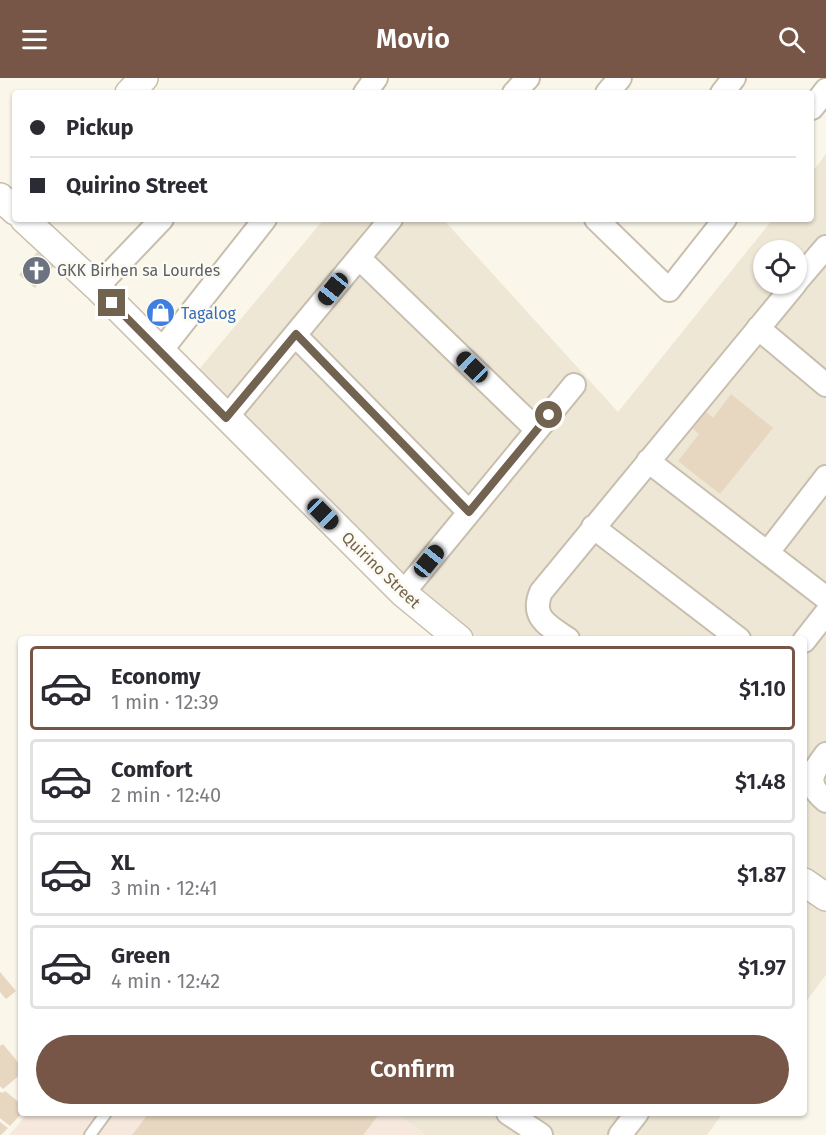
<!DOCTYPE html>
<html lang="en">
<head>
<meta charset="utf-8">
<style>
  :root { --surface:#fff; --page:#f7f7f7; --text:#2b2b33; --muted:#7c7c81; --line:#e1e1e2; --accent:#775647 }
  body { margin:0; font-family:"Fira Sans",sans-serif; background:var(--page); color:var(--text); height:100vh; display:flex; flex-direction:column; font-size:22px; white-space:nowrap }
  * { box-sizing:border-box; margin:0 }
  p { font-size:20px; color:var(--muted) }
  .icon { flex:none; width:33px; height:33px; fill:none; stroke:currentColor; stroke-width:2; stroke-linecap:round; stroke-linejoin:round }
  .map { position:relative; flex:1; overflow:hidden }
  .side { position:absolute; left:18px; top:558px; width:789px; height:480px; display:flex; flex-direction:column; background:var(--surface); border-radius:6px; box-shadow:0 2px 4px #0004 }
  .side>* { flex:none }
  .guide { position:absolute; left:12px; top:12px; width:802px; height:132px; border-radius:6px; box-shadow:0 2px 4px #0004; display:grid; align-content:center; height:132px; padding:0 18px; background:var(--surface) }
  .buttons { position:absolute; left:753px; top:162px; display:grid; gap:12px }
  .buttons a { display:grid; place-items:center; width:54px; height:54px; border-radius:50%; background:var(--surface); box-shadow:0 2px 4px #0004; font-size:30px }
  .end { position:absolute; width:27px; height:27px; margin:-14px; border:8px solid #726250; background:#fff; box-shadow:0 0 0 3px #fff }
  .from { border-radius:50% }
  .car { position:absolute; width:18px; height:36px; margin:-18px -9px; border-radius:8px; box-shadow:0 0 4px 2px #0007; background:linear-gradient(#222 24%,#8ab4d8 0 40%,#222 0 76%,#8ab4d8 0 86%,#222 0) }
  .guide b { display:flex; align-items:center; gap:21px; height:57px; font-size:22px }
  .guide b+b { border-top:2px solid var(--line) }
  .guide i { width:15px; height:15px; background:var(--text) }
  ul { padding:10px 0 0; list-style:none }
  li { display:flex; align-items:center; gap:18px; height:84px; margin:0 12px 9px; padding:0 6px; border:3px solid var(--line); border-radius:6px }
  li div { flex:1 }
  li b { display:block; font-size:22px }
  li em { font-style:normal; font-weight:600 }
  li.active { border-color:var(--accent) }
  li>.icon { width:54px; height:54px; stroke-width:1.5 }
  .primary-button { display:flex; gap:12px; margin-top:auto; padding:12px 18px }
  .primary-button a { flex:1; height:69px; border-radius:36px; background:var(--accent); color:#fff; font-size:24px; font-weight:600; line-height:69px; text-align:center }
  header { display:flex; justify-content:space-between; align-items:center; height:78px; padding:0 18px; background:var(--accent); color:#fff; font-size:27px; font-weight:600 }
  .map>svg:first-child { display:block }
  .residential { fill:#eee7d6; fill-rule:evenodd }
  .commercial { fill:#f6e8dd }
  .building { fill:#e7d6c0 }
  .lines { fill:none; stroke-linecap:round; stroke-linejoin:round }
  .service-casing { stroke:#c8beae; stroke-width:14 }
  .minor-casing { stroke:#c8beae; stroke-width:26 }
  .tertiary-casing { stroke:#c8beae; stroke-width:30 }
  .service { stroke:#fff; stroke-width:10 }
  .minor { stroke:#fff; stroke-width:22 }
  .tertiary { stroke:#fff; stroke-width:27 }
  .route { stroke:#726250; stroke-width:8 }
  .labels { text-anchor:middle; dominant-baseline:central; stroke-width:5; stroke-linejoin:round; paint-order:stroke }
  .worship-label { font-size:16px; fill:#5b616d; stroke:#fdfaf0; text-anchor:start }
  .shop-label { font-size:16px; fill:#366cbe; stroke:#fdfaf0; text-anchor:start }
  .street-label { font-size:16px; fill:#726250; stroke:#fdfaf0 }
</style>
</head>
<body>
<header><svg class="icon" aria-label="menu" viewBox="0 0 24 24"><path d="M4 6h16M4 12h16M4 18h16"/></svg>Movio<svg class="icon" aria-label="search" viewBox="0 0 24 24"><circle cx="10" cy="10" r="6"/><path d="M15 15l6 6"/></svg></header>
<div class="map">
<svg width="826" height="1057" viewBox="0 0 826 1057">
  <rect width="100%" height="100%" fill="#faf6ea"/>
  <!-- residential -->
  <path class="residential" d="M826,76V806L804,790V561H480L418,514L196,295L324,141H443L618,334L773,141H812V94ZM764,172H796V206H764Z
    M804,817L826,833V897L804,926Z
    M395,1035H723L707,1057H426Z"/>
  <!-- commercial -->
  <path class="commercial" d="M28,1035H395L426,1057H9Z"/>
  <!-- building -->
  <path class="building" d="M37,174L54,188L35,210L19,197Z
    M731,316L773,350L720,416L678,383L699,356L693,351L706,334L713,340Z
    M0,894L16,913L6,921L0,914Z
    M3,966L21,988V996L3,1011L0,1008V968Z
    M5,1013L21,1026V1036L10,1048L0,1040V1014L3,1015Z
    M149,1035H380L363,1057H132Z
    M0,1044L8,1050L1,1057H0Z"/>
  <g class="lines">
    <defs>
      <path id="service" d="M90,1057L106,1035"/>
      <path id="minor" d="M365,15L376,0
        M514,15L528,0
        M607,15L620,0
        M722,15L734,0
        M812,30L826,12
        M596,141L669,212L725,141
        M359,180L537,352
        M796,204L826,169
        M97,209L162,141
        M758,250L826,307
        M295,257L469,434
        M160,274L265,141
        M226,340L391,141
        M648,383L826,520
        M593,449L739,561
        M768,474L826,399
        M403,515L574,307
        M568,561C549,548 530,540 541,514L795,206
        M804,563L826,535
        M826,676C812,695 804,705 826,723
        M508,1035L541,1057
        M620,1057L637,1035"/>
      <path id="tertiary" d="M129,15L144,0
        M0,119L15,133
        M24,141L97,209L403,515L459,561
        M804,804L826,819"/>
    </defs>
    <!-- service casing -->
    <use href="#service" class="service-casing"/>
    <!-- minor casing -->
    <use href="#minor" class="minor-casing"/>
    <!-- tertiary casing -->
    <use href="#tertiary" class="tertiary-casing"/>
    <!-- service -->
    <use href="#service" class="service"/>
    <!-- minor -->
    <use href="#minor" class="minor"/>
    <!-- tertiary -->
    <use href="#tertiary" class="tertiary"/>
  </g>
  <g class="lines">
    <!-- route -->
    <path class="route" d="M112,225L226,340L296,256L469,434L549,337"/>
  </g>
  <!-- icons -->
  <defs>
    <symbol id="church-disc" viewBox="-11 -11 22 22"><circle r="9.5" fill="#6b7280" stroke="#fdfaf0"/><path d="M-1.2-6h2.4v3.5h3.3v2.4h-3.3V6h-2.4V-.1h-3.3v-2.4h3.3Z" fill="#fff"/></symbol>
    <symbol id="shop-disc" viewBox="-11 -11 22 22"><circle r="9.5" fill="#3f7fe0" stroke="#fdfaf0"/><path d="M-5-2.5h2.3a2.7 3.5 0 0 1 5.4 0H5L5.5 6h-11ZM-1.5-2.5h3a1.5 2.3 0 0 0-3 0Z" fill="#fff"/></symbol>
  </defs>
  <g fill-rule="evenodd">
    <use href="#church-disc" x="20" y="176" width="33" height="33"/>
    <use href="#shop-disc" x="144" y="218" width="33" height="33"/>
  </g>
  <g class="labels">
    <!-- worship labels -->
    <g class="worship-label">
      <text x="57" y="192">GKK Birhen sa Lourdes</text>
    </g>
    <!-- shop labels -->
    <g class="shop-label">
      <text x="181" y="235">Tagalog</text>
    </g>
    <!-- street labels -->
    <g class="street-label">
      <text transform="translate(381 492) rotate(44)">Quirino Street</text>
    </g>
  </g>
</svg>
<div class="buttons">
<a><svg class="icon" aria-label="locate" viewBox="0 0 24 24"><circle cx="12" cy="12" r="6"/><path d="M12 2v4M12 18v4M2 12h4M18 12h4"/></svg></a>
</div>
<i class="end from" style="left:549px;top:337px"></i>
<i class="end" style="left:112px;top:225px"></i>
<i class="car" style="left:333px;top:211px;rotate:219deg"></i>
<i class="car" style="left:472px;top:289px;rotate:314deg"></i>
<i class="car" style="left:323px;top:436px;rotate:135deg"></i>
<i class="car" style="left:429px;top:483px;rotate:39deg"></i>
<div class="guide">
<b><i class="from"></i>Pickup</b>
<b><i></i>Quirino Street</b>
</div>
<section class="side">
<ul>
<li class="active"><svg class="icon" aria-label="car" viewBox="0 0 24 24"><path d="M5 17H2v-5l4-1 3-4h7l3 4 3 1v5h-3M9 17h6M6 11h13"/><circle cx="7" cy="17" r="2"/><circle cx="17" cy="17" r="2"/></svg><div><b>Economy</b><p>1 min · 12:39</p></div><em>$1.10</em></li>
<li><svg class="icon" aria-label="car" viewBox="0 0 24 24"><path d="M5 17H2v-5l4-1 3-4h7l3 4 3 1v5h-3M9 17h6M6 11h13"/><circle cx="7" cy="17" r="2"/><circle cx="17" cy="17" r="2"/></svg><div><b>Comfort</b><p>2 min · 12:40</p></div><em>$1.48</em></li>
<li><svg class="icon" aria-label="car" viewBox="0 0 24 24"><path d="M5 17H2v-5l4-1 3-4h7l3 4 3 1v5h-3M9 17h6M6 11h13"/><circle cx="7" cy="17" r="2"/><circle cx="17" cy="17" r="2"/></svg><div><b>XL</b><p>3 min · 12:41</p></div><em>$1.87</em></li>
<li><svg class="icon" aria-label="car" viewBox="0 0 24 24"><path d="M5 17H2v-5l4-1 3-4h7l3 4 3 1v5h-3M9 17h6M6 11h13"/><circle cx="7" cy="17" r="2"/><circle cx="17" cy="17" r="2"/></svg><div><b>Green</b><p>4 min · 12:42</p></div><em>$1.97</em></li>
</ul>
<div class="primary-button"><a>Confirm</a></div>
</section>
</div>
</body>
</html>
